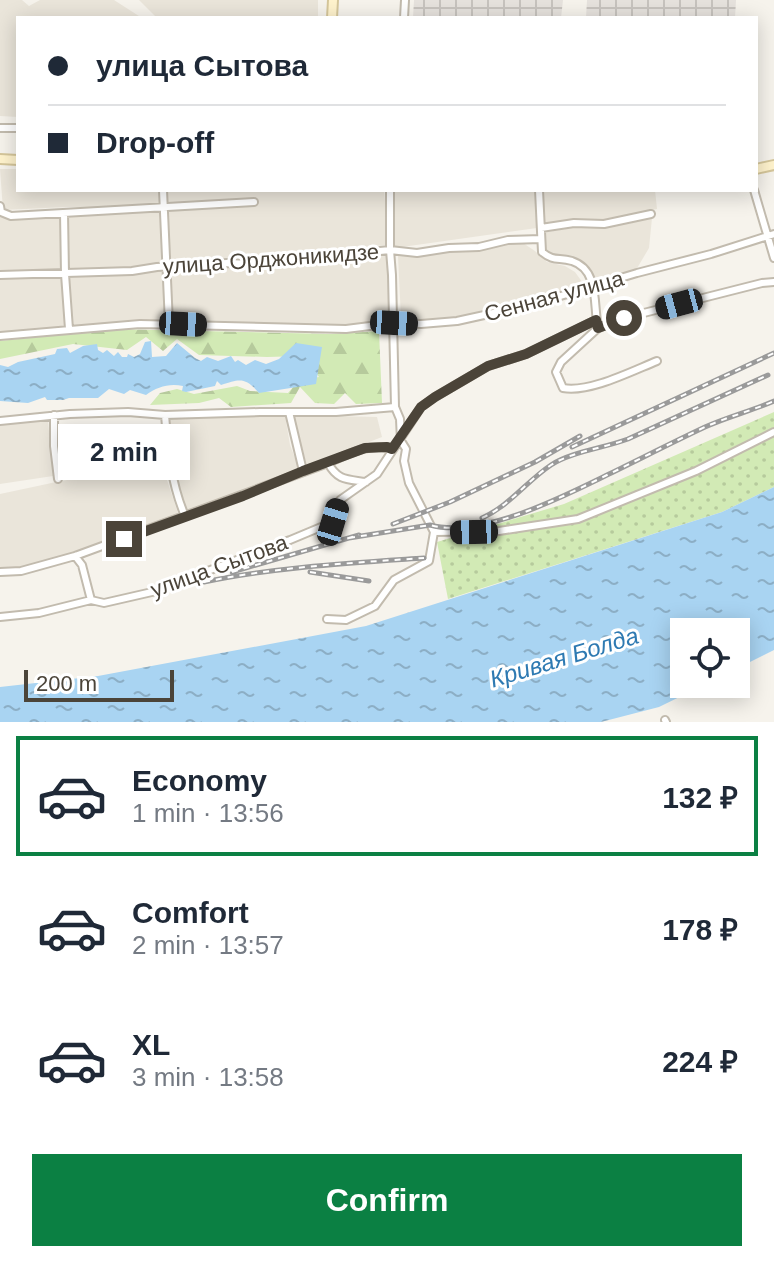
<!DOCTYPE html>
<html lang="en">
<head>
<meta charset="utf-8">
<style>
  :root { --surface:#fff; --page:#f2f2f3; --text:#1f2937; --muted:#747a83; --line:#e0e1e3; --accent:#0b8043 }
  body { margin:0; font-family:Helvetica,sans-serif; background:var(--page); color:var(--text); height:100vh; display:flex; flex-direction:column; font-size:30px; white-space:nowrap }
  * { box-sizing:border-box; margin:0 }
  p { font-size:26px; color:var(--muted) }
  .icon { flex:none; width:44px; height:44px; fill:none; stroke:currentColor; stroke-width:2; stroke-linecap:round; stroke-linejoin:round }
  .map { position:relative; height:722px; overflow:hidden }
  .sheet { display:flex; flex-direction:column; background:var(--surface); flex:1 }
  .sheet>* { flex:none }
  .banner { position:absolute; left:16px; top:16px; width:742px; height:176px; border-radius:0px; box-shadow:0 4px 20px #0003; display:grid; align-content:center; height:176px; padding:0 32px; background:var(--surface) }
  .tools { position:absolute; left:670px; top:618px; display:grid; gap:16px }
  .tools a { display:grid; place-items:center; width:80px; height:80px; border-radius:0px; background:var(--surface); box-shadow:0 4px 20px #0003; font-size:40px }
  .scale { position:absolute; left:24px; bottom:20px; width:150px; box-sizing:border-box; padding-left:8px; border:4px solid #4b4439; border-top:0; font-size:22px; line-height:28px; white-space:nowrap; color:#4b4439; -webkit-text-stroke:6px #fff; paint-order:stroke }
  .end { position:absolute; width:36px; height:36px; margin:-18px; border:10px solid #4b4439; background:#fff; box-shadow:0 0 0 4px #fff }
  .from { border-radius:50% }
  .bubble { position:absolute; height:56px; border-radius:0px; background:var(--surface); box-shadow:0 4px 20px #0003; font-size:26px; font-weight:600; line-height:56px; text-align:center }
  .car { position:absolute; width:24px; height:48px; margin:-24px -12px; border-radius:10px; box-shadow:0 0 6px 2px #0007; background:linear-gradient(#222 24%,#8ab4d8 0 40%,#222 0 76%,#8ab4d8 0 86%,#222 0) }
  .banner b { display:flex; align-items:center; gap:28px; height:76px; font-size:30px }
  .banner b+b { border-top:2px solid var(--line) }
  .banner i { width:20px; height:20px; background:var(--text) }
  ul { padding:14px 0 0; list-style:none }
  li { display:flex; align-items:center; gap:24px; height:120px; margin:0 16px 12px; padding:0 16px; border:4px solid transparent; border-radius:0px }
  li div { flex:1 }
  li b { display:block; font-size:30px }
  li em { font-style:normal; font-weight:600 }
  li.on { border-color:var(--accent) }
  li>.icon { width:72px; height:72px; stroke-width:1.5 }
  .button { display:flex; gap:16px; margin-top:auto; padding:16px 32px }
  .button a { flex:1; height:92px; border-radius:0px; background:var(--accent); color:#fff; font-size:32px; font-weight:600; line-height:92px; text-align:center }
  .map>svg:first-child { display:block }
  .residential { fill:#eae5da }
  .industrial { fill:url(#industrial-grid) }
  .grass { fill:url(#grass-dots) }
  .forest { fill:url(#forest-firs) }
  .water { fill:url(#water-ripples) }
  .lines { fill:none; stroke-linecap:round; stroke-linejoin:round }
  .street-casing { stroke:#c2bbae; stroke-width:10 }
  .secondary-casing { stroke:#d6c79b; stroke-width:12 }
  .street { stroke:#fff; stroke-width:6 }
  .secondary { stroke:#fff3cd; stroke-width:8 }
  .rail-casing { stroke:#9a9a9a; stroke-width:5 }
  .rail { stroke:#fff; stroke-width:2; stroke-dasharray:6; stroke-linecap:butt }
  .route { stroke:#4b4439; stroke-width:10 }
  .labels { text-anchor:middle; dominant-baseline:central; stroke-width:6; stroke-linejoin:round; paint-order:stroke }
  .street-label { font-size:22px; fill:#4b4439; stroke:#fff }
  .water-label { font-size:24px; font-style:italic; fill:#2e7ab2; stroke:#fff }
</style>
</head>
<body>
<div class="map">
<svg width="774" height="722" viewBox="0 0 774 722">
  <defs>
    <pattern id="industrial-grid" width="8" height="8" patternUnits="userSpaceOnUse" patternTransform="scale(2)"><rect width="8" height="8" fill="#e6e2dd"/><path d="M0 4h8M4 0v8" fill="none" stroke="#c7c3be"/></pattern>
    <pattern id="grass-dots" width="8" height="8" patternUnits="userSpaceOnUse" patternTransform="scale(2)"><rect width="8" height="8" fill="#d2eab5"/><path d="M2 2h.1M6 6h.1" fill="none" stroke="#b6ca9c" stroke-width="1.8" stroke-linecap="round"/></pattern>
    <pattern id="forest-firs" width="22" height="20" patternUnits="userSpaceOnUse" patternTransform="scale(2)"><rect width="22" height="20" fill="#d2eab5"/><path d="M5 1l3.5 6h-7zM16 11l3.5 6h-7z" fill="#b6ca9c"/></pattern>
    <pattern id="water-ripples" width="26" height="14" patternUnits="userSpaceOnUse" patternTransform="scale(2)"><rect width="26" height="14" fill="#a9d4f2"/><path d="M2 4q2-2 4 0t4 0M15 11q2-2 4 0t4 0" fill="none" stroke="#8caec5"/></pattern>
  </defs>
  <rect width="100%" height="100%" fill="#f6f3ec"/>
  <!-- residential -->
  <path class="residential" d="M0,0H22L29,6L40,0H114L142,18H18V117L0,116Z
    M139,0H318V18H157Z
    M0,169H18V190H161L162,207H67L3,210Z
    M167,190H384L386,213L385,245L251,260L171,261L167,210L207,206L256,204V200L167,203Z
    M393,190H534L537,228L395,248Z
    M541,190H655L657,209L606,219H577L545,223Z
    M162,209L166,266L66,272V214Z
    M62,214L63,272H0V215L7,217Z
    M652,218L649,248L636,270L597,281L585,266L552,257L543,251L542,233L571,228L604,227Z
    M510,241L523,243L535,251L547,262L565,266L575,272L585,286L528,303L474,316L432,321L401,318L398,256Z
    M387,256L389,321L343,328L170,323L168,268L279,260Z
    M166,268L168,323L71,328L66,275Z
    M63,275L68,328L0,334V276Z
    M274,414L285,415L290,445L300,471L187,512L172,461L169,417L195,418Z
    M293,415L377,417L382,437L307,466Z
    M48,420L53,476L0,484V424Z
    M162,465L179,516L122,538L65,556L19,568L0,569V494L61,481Z"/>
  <!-- industrial -->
  <path class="industrial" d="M414,0H563L561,18H413Z
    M587,0H736L735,18H586Z"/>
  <!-- grass -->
  <path class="grass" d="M774,412V487L722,512L448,599L437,542L564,504Z"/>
  <!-- forest -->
  <path class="forest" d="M112,329L330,334L379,331L382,403L356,404L345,393L334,404L315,403L300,387L291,403L231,407L219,398L199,403L150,405L160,393L177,389L194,394L237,386L250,391L288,393L299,380L319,377L302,356L267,357L199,355L177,339L163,351L146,337L127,350L73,344L0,359V341Z"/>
  <!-- water -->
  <path class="water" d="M151,341L152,357L166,356L177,343L195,358L201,361L207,357L218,361L231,356L235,362L238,360L246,365L255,360L266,364L279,359L296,343L322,347L316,384L259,393C245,377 240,379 221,385L217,381L215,386L186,392L182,391L183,386C169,383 157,387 146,395L130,390L124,394L109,389L98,398H69L63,400H47L45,397L28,403L0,401V365L8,367L18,362L55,354L57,349L67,348L70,353L83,346L97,344L98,350L103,353L107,350L114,356L118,352L122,357H127L128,354L134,357L140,354L145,342Z
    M774,487V650L736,669V632H684V684H706L659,707L601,722H0V687L98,676L366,626L722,512Z"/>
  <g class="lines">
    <defs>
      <path id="street" d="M404,18L405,0
        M0,128H18
        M163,190L169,324
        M539,190L542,252C554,262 558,257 572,261C600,270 593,306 598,328L561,362L556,372L563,388C589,393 632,371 657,361
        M754,190L774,258
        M0,206L1,212L11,216L254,202
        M64,213L65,274L69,329
        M541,228L574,223L604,224L651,214
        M0,275L132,271L157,267L227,263L250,264L277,259H299L390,250L417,253L449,248L479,247L508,240L541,239
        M598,328L624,318L762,283L774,282
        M0,336L140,324L346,329L394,323L421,324L457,321L534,304L637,273L711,254L774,234
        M289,412L303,471
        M54,415V446L58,479
        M165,415C168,450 171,483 185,516
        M0,421L70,414L128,412L165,415L260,412H336L395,407
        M328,463C348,454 371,442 392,449
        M434,532L499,531L578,519L696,471L774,432
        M75,556L82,565L91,600
        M0,572L21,571L75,556L328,463C338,481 347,479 366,482
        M0,617L39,613L91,600L104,603L152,592L290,540L333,522L340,500L377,474L421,407L435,397L488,366L526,354L596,320
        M327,619L346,620L375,606L394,580L429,561L434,532L409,483L404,461L406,449L401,441L400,419L395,407L392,275L390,250V190
        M665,720L666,722"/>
      <path id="secondary" d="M332,18L333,0
        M0,159L18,160
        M756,169L774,165"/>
    </defs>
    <!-- street casing -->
    <use href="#street" class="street-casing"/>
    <!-- secondary casing -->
    <use href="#secondary" class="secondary-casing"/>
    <!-- street -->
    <use href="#street" class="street"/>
    <!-- secondary -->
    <use href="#secondary" class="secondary"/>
    <defs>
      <path id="rail" d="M572,447L774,353
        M482,518C509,506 527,481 551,465C571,452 604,448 628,439L768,375
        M393,524L450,502L535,462L580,436
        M349,538L430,525C480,539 560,498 605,476C638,460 671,443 705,427C727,417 751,411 774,401
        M232,572L359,535
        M310,572L369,581
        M204,582C276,567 350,563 424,558"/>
    </defs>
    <!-- rail casing -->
    <use href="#rail" class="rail-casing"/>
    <!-- rail -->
    <use href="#rail" class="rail"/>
  </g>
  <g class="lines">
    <!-- route -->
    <path class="route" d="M124,539L243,496L303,471L365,448L387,447L392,449L421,407L435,397L488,366L526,354L596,320L598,328L624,318"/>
  </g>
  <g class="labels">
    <!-- street labels -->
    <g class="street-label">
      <text transform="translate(271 259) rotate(-4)">улица Орджоникидзе</text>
      <text transform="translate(554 296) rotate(-15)">Сенная улица</text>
      <text transform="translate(219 566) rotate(-20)">улица Сытова</text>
    </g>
    <!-- water labels -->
    <g class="water-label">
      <text transform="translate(564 657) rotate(-17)">Кривая Болда</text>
    </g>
  </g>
</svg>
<div class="tools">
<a><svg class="icon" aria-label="locate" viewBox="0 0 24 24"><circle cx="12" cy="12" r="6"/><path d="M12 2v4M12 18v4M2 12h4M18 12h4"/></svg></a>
</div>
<div class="scale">200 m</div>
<i class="end from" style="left:624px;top:318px"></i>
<i class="end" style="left:124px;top:539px"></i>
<div class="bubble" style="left:58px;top:424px;width:132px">2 min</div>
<i class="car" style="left:679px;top:304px;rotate:255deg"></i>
<i class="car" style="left:394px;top:323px;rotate:93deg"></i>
<i class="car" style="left:183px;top:324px;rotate:93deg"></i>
<i class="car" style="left:333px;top:522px;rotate:17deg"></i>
<i class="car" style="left:474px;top:532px;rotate:269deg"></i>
<div class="banner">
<b><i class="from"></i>улица Сытова</b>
<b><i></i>Drop-off</b>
</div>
</div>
<section class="sheet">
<ul>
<li class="on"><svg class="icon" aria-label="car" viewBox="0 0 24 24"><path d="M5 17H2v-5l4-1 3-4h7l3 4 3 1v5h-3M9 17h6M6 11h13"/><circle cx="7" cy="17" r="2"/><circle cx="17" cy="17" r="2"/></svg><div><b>Economy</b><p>1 min · 13:56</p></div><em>132 ₽</em></li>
<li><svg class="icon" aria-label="car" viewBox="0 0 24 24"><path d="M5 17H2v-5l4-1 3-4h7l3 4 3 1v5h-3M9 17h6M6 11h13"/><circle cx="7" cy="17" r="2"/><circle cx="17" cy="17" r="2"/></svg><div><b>Comfort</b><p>2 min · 13:57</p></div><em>178 ₽</em></li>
<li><svg class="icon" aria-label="car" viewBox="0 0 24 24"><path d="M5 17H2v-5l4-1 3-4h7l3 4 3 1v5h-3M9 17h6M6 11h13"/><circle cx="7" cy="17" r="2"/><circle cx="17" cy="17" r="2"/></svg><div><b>XL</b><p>3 min · 13:58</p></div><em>224 ₽</em></li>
</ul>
<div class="button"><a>Confirm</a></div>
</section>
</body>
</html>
